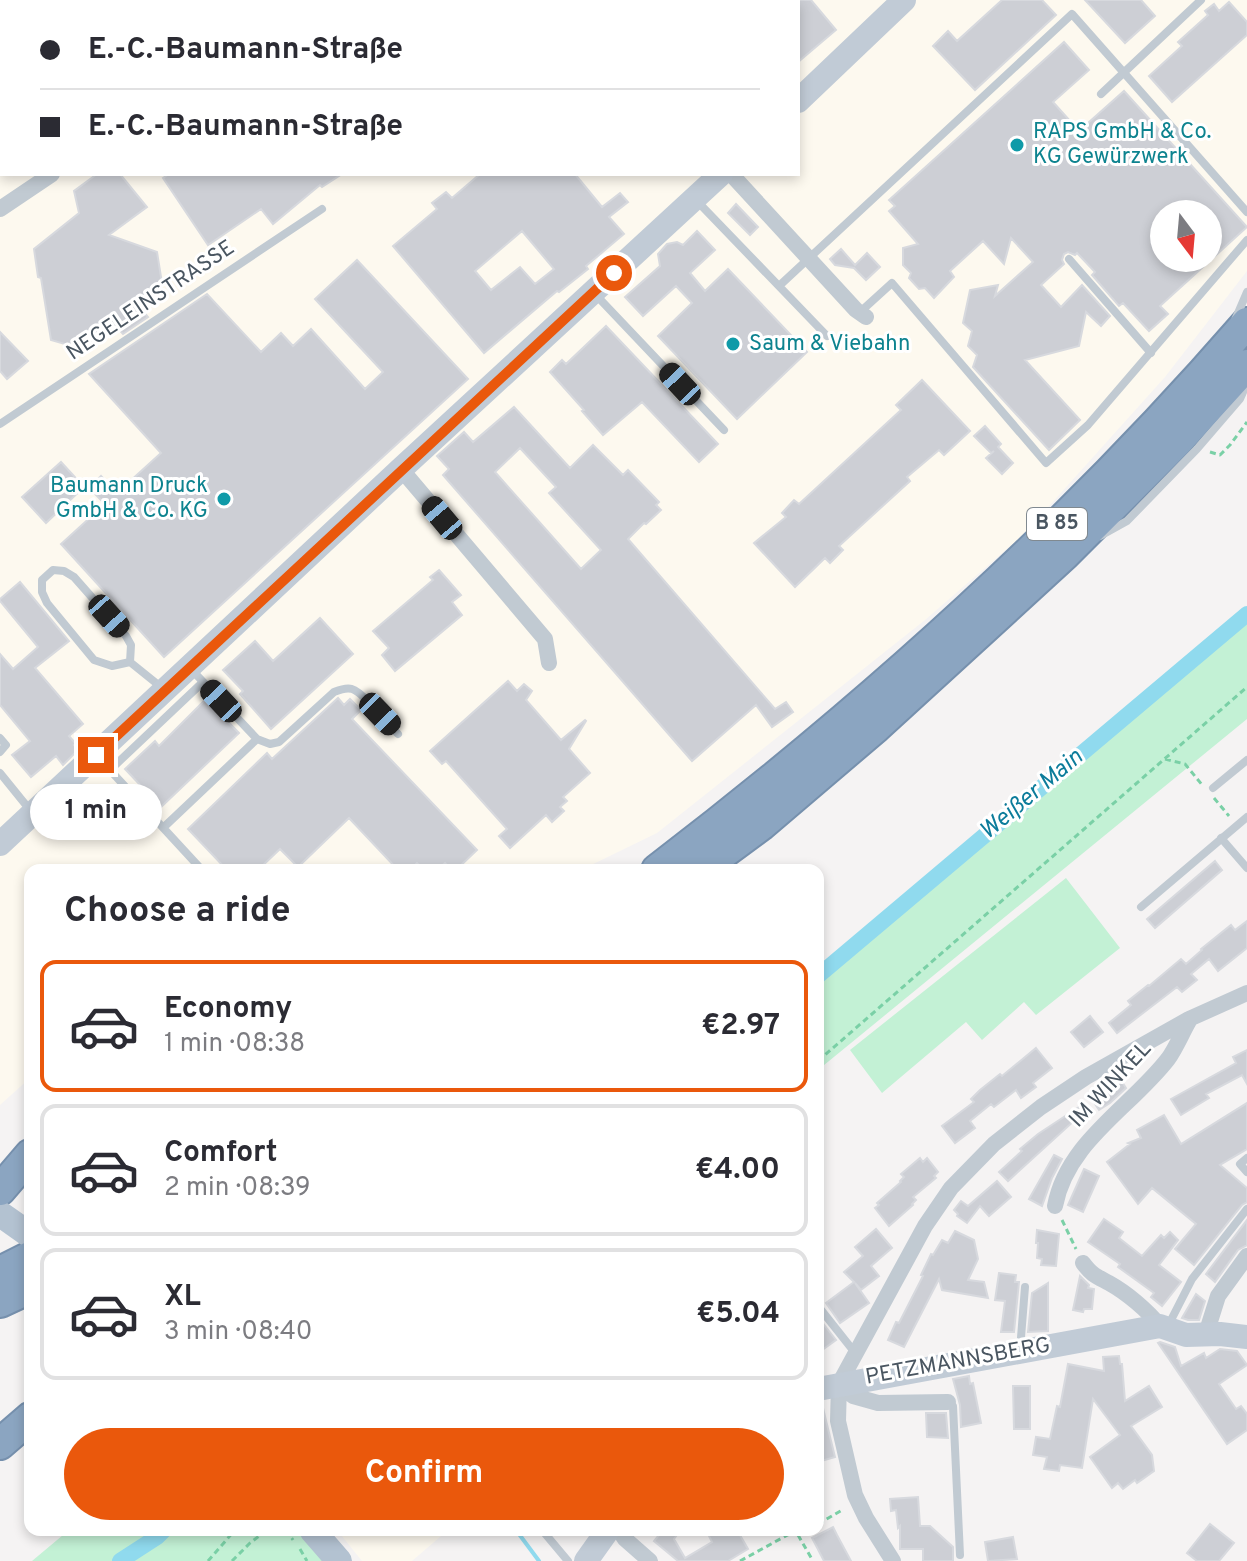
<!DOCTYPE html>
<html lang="en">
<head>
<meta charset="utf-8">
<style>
  :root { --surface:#fff; --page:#f7f7f7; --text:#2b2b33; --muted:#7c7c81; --line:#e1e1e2; --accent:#ea580c }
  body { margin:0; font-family:Overpass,sans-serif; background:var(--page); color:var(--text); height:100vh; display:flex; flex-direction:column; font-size:30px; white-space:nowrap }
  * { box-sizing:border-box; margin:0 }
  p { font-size:26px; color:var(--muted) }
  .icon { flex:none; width:44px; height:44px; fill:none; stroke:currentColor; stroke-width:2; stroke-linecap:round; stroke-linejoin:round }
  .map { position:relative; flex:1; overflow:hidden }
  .drawer { position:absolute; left:24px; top:864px; width:800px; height:672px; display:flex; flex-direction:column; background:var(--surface); border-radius:16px; box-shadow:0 4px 12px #0003 }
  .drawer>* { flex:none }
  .top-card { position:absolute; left:0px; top:0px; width:800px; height:176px; box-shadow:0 4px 12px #0003; display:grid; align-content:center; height:176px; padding:0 40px; background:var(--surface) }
  .needle { width:52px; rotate:164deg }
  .tools { position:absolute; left:1150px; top:200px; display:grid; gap:16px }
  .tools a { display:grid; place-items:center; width:72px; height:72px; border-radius:50%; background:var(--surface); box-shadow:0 4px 12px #0003; font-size:40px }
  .end { position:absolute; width:36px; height:36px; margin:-18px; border:10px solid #ea580c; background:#fff; box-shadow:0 0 0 4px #fff }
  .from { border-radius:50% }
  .bubble { position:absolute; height:56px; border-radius:28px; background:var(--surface); box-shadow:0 4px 12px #0003; font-size:26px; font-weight:700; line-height:56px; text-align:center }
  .car { position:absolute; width:24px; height:48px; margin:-24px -12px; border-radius:10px; box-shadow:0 0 6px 2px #0007; background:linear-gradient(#222 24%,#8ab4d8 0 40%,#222 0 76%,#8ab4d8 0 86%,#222 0) }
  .top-card b { display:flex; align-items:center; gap:28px; height:76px; font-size:30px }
  .top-card b+b { border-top:2px solid var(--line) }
  .top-card i { width:20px; height:20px; background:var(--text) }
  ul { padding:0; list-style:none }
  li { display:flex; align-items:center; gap:24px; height:132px; margin:0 16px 12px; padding:0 24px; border:4px solid var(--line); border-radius:16px }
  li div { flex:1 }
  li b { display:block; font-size:30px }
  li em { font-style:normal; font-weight:700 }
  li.current { border-color:var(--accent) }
  li>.icon { width:72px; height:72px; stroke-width:1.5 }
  h2 { padding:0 40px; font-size:36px; line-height:96px }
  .primary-button { display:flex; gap:16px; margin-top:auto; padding:16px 40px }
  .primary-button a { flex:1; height:92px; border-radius:48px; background:var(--accent); color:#fff; font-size:32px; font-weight:700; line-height:92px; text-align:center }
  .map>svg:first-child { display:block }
  .commercial { fill:#fdf9ef; fill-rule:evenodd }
  .green { fill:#c3f1d5 }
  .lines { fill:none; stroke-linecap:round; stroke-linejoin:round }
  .stream { stroke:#90daee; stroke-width:4 }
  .canal { stroke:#90daee; stroke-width:16 }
  .building { fill:#cdcfd5; stroke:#d7d9de; stroke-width:2; fill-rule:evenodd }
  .highway-casing { stroke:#7690ad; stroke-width:34 }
  .path { stroke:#7ad0a6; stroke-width:3; stroke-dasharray:6 4; stroke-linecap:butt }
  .lane { stroke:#c1cad2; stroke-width:8 }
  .street { stroke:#c1cad2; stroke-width:16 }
  .secondary { stroke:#c1cbd6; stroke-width:24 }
  .primary { stroke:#b3c2d1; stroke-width:26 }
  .highway { stroke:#8ba5c1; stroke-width:30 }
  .route { stroke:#ea580c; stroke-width:10 }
  .culture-dot { fill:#0f9aa8; stroke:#fff; stroke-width:3 }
  .labels { text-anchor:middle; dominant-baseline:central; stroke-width:6; stroke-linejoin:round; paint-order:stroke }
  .shield { fill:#fff; stroke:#808990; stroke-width:2 }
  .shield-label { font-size:20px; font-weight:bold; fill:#4a5661 }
  .culture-label { font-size:22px; fill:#0d838f; stroke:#fff; text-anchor:start }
  .street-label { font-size:22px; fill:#4a5661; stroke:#fff }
  .water-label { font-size:24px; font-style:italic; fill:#0c7c9b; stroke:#fff }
</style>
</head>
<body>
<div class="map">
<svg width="1247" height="1561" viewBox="0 0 1247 1561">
  <rect width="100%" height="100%" fill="#f5f3f3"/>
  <!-- commercial -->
  <path class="commercial" d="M0,0H1247V271L1165,377L1024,534L925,620L657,833L581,870H30V1078L0,1105ZM2,2H798V174H2ZM1164,214H1208V258H1164Z
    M337,1530H448L412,1561H362Z"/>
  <!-- green -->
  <path class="green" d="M1247,616V719L818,1070V978Z
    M1066,878L1120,948L1036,1015L1024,1002L982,1040L966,1022L882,1093L850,1050Z
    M69,1530H232L229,1534L235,1530H312L338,1561H32Z"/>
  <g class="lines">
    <!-- stream -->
    <path class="stream" d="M516,1530L539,1561"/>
    <!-- canal -->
    <path class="canal" d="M818,976L1247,614
      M120,1561L157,1537L164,1530"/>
  </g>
  <!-- building -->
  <path class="building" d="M798,0H811L836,30L798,62Z
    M1002,0H1042L1056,15L975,90L933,46L948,31L957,41Z
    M1085,0H1141L1155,16L1125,43Z
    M1229,2L1247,22V35L1172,102L1149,76L1182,46L1178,42L1208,15L1205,11L1214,4L1219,11Z
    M1064,42L1089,70L1053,102L1079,131L1124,91L1247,227L1160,306L1168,314L1149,331L1123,303L1119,306L1092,275L1095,272L1077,253L1075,255L1068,252L1064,254L1062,260L1064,264L1041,285L1061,307L1082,285L1110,316L1101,326L1086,312L1079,346L1025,360L1080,420L1049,450L973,367L977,355L968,346L972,331L963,323L970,290L998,285L995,296L1033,262L1011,238L1004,264L983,241L950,271L954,277L934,298L925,288L919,289L909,278L911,273L903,265V248L918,244L889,211L895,206L889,200ZM1164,214H1208V258H1164Z
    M97,174H120L147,207L109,235L157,252L162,283L137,304L148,317L123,334L113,323L91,341L77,337L68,345L51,340L41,278L38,277L34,249L79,213L74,191Z
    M169,174H342L322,187L320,185L273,224L261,209L208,245L163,178Z
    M480,174H575L602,207L620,193L628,202L609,217L624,234L586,266L588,269L559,292L557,291L484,353L393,246L437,209L432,203L446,192L452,198ZM522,231L554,269L535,284L520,267L491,290L475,271Z
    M736,204L758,227L750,235L728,213Z
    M697,231L715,250L690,273L705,291L728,269L807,352L737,419L658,336L692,303L676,286L643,316L625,297L660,266L658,254L667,244L677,242L683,245Z
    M841,249L855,265L867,253L880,267L866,280L854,268L835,265L830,259Z
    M357,260L468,379L164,657L61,544L105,504L89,488L101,476L117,493L161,453L89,374L207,294L261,352L281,333L293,346L311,329L365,389L383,372L315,299Z
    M606,326L718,444L699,462L642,402L603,435L582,411L584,410L550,372L562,360L566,364Z
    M0,332L28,361L7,379L0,371Z
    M922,380L970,431L944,455L939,450L907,477L910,481L839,546L843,550L830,563L825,558L795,587L754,543L786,517L782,513L794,500L799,504L901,410L896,405Z
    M514,407L570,468L593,445L623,475L628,470L659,502L656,505L661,510L646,524L644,523L628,539L775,709L786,702L793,712L772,727L756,705L692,761L443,475L449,469L437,456L464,432L473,442ZM520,448L556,487L549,493L601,550L581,569L495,472Z
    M985,426L1001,444L998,447L1013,463L1002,474L986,458L994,451L991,453L974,436Z
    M61,462L84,487L46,523L22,497Z
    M439,570L461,595L452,602L462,615L395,671L382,655L389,648L373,631L433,580L430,577Z
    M20,582L69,641L35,668L83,724L69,736L76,744L74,745L78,750L63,765L56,756L31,777L12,755L30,741L0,705V654L13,669L38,647L0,601V599Z
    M320,618L353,654L271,729L240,694L243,691L223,670L255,641L273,661Z
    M508,681L517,691L524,684L532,691L526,700L561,740L585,720L586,721L569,749L590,773L563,797L567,801L560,807L564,811L552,822L546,815L510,848L499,836L507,829L446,761L442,764L430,751Z
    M338,698L344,705L350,699L361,710L352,719L477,850L456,870H452L445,863L437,870H425L417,863L410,870H398L349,818L298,867L280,849L258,870H227L188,829L267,753L272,759Z
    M206,699L239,733L161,807L125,769L155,741L159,746Z
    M1215,861L1222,870L1155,928L1147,919Z
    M1247,921V948L1218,971L1209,959L1191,974L1197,980L1182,992L1177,987L1117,1033L1109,1023L1131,1005L1128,1001L1148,985L1149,986L1181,959L1186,964L1202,950L1201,949L1231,925L1235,930Z
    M1090,1016L1103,1032L1084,1047L1071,1032Z
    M1036,1048L1052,1068L1033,1083L1036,1087L1021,1098L1016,1090L994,1107L991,1104L970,1121L975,1128L955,1143L942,1126L974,1102L971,1099L980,1090L1000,1074L1002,1076Z
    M1247,1050V1084L1242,1075L1206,1094L1209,1098L1181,1115L1171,1099L1236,1063L1233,1057Z
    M1119,1077L1126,1088L1110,1103L1099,1110L1093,1101L1108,1091L1105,1086Z
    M1247,1103V1149L1220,1165L1247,1188V1202L1242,1205L1194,1265L1175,1249L1196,1224L1152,1188L1138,1204L1107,1162L1130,1144L1128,1143L1141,1138L1137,1130L1164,1115L1181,1144Z
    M1082,1105L1086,1110L1008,1181L999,1172L1022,1151L1020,1149L1038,1134Z
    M1054,1155L1062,1159L1052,1178L1042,1206L1029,1199Z
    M920,1158L923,1162L927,1158L938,1172L934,1176L936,1178L913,1197L916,1200L912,1204L913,1205L889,1226L875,1208L879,1205L877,1203L901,1182L900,1181L904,1177L901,1174Z
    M1084,1169L1099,1176L1083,1212L1068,1205Z
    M997,1181L1011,1197L989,1216L980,1206L967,1223L957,1216L958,1214L954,1210L961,1201L968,1206Z
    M1104,1219L1123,1232L1119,1238L1142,1256L1161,1235L1164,1238L1170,1232L1178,1240L1159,1265L1181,1282L1162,1306L1151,1297L1154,1293L1118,1267L1120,1264L1088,1242Z
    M1247,1220V1245L1238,1250L1215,1282L1206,1274Z
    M876,1229L892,1248L871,1266L879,1276L861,1290L855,1283L869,1303L840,1323L826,1303L854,1282L844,1272L863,1256L855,1247Z
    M1037,1230L1059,1234L1056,1266L1041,1265L1042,1259L1037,1258L1038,1243H1036Z
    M955,1231L974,1240L978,1259L968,1280L984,1282L988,1298L942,1290L939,1279L904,1347L888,1340L896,1322L899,1323L923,1276L921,1275L931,1254L933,1255L942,1240L948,1243Z
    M999,1273L1016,1275L1015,1282H1019L1014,1332H1001L1005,1301L995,1300Z
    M1080,1276L1089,1285L1088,1288L1094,1289L1092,1309H1084L1083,1312L1073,1310Z
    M1048,1283V1331L1028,1332L1032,1293Z
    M1196,1294L1205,1301L1199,1320H1188L1182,1318Z
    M818,1317L836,1340L818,1353Z
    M1160,1342L1175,1347L1181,1366L1204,1353L1206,1358L1220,1349L1237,1351L1247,1365L1219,1384L1236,1409L1241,1406L1247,1414V1430L1227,1444L1158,1343Z
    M1119,1356L1120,1364H1122L1125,1401L1149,1386L1162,1407L1131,1426L1152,1455L1154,1471L1137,1483L1135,1480L1123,1489L1118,1483L1112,1488L1090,1457L1120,1435L1093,1399L1082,1468L1060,1465L1059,1471L1044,1469L1047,1457L1033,1455L1036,1437L1050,1439L1057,1406L1060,1407L1068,1364L1104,1371L1103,1357Z
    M969,1376L970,1384L973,1383L981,1423L961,1427L960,1405L953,1379Z
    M1013,1386H1030V1429H1014Z
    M818,1404H822L835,1457L818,1462Z
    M926,1413H946L948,1438L927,1437Z
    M918,1497L920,1526H930L953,1547V1561H923V1549H900V1526L898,1528L896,1510L891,1511L890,1499Z
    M1210,1524L1234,1543L1219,1561H1197L1187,1553Z
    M833,1527L837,1535L851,1561H824L812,1538Z
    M663,1530H671L677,1535L674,1539L685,1558L712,1542L709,1536L719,1530H737L748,1549L728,1561H678L654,1541Z
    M1013,1537L1017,1559L988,1561L985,1542Z"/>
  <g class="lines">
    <defs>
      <path id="highway" d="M657,870C870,707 1071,526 1247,323
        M700,870L761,825L876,727L1064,555L1178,441L1247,365
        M0,1190L30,1155
        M0,1272L30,1257
        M0,1302L30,1288
        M0,1444L30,1418"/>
    </defs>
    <!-- highway casing -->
    <use href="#highway" class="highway-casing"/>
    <!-- path -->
    <path class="path" d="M1210,452L1220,455L1230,445L1247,422
      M1165,759L1185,764L1203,786
      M1214,798L1229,816
      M818,1061L1247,687
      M1062,1220L1076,1249
      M818,1524L844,1509
      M286,1530L293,1540
      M798,1535L813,1561
      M300,1549L307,1561
      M208,1561L235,1530
      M232,1561L250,1543L267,1530
      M740,1561L793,1532L798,1535L807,1530"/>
    <!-- lane -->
    <path class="lane" d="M1101,94L1201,0
      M695,199L827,336
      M1069,259L1151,353
      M779,286L1072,14L1247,212
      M594,293L724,430
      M859,313L892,283L1046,463L1088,425L1247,240
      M1235,320L1247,292
      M0,424L322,209
      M1100,536L1127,521L1197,449L1240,399L1247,383
      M130,662L131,645L126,636L74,577L64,571L53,570L42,580V592L47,603L94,660L112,666L130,662L161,687
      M190,668L257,739L270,744L279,742L334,692C339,690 346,687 352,689C363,692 389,725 398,734
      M0,738L6,745L0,752
      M97,756L202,870
      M110,770L203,682
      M0,773L30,810
      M1213,788L1247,760
      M164,827L257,739
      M1221,838L1247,868
      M1141,907L1247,817
      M1247,1158L1240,1164L1247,1172
      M818,1306L856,1354
      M1169,1324L1192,1279L1247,1209
      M1020,1350L1025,1287
      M948,1402L953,1406L960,1555
      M542,1530L568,1561"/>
    <!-- street -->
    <path class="street" d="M308,2L311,0
      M731,174L856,310L866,317
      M0,209L52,174
      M401,469L545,639L549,663
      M1055,1206C1067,1142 1130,1108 1168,1059C1176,1048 1182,1033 1189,1021
      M1083,1263C1092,1275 1096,1276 1109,1283C1127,1293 1147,1310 1160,1326
      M1206,1334L1218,1296L1247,1256
      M839,1384L853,1396L878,1403L948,1402
      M619,1530L625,1539L650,1561
      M893,1561L866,1518L855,1495L838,1421L839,1384L925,1226L951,1188L994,1144L1041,1107L1086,1077L1189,1019L1247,993"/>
    <!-- secondary -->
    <path class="secondary" d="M798,101L904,0
      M0,844L401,469L721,174
      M818,1389L1160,1326L1186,1335L1220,1334L1247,1337
      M586,1561L608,1530"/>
    <!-- primary -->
    <path class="primary" d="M0,1214L30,1235
      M312,1530L339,1561"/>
    <!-- highway -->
    <use href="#highway" class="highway"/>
  </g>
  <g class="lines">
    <!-- route -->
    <path class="route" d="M96,755L614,273"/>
  </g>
  <!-- markers -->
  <g class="culture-dot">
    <circle cx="1017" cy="145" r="8"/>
    <circle cx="733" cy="344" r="8"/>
    <circle cx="224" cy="499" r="8"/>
  </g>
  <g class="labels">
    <!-- shield labels -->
    <rect class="shield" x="1027" y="508" width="60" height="32" rx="6"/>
    <g class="shield-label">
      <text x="1057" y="524">B 85</text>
    </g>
    <!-- culture labels -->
    <g class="culture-label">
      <text x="1033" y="132">RAPS GmbH &amp; Co.<tspan x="1033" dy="25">KG Gewürzwerk</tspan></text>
      <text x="749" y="344">Saum &amp; Viebahn</text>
      <text x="208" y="486" text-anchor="end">Baumann Druck<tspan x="208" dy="25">GmbH &amp; Co. KG</tspan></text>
    </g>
    <!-- street labels -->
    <g class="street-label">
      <text transform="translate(151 301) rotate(-34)">NEGELEINSTRASSE</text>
      <text transform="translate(1111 1085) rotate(-47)">IM WINKEL</text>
      <text transform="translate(958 1362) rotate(-10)">PETZMANNSBERG</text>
    </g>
    <!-- water labels -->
    <g class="water-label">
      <text transform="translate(1032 795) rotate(-40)">Weißer Main</text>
    </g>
  </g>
</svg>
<div class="tools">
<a><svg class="needle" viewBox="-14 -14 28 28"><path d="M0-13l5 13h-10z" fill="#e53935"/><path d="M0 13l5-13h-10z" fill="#7c7c81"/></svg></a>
</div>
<i class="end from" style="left:614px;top:273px"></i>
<i class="end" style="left:96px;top:755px"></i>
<div class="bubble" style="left:30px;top:784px;width:132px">1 min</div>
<i class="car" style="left:680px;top:384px;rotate:317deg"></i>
<i class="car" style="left:442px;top:518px;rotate:320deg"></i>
<i class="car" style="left:109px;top:616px;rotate:138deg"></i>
<i class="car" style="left:221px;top:701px;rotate:317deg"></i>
<i class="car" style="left:380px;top:714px;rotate:136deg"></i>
<div class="top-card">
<b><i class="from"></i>E.-C.-Baumann-Straße</b>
<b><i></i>E.-C.-Baumann-Straße</b>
</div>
<section class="drawer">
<h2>Choose a ride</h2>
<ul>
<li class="current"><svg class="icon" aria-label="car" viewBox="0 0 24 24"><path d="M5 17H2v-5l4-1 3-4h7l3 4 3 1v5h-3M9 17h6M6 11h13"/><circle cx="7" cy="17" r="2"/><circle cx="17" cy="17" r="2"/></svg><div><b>Economy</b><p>1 min · 08:38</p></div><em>€2.97</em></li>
<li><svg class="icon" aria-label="car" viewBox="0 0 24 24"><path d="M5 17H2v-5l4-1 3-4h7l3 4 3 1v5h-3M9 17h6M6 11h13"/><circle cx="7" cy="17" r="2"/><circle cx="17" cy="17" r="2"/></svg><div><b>Comfort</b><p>2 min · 08:39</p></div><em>€4.00</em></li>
<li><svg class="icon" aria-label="car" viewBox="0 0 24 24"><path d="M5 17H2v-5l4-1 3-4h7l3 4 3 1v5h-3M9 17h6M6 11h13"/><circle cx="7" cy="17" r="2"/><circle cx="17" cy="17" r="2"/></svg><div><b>XL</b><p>3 min · 08:40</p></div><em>€5.04</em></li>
</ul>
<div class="primary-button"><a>Confirm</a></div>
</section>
</div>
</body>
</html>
